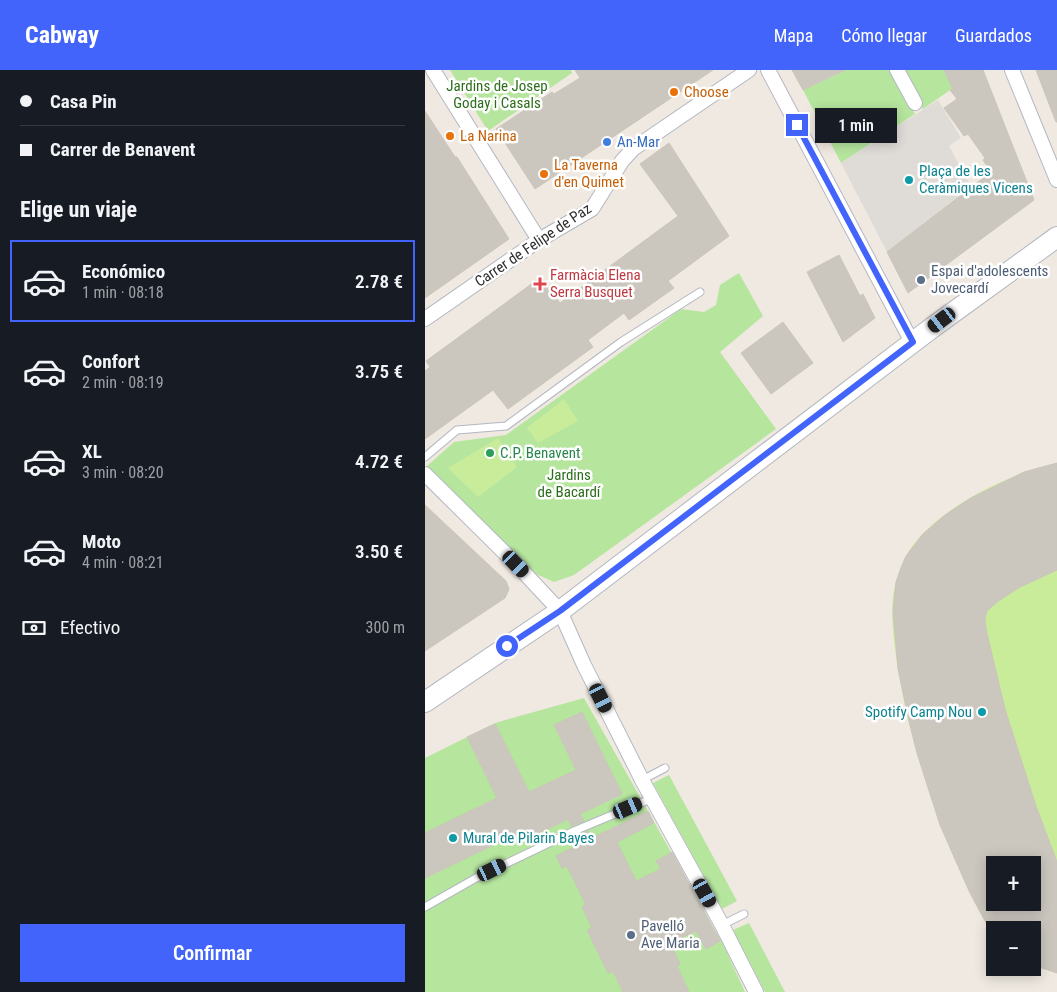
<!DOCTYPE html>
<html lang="es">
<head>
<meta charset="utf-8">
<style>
  :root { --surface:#171b24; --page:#20242c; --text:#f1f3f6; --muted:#9ea1a6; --line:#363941; --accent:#4264fb }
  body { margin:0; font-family:"Roboto Condensed",sans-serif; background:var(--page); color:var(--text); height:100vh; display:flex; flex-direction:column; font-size:19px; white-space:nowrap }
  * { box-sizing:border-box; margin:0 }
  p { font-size:16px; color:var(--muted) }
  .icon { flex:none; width:28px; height:28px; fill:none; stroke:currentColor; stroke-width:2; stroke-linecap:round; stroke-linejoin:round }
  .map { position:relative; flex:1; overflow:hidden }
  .panel { display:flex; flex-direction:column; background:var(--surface); width:425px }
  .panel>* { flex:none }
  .hud { display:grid; align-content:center; height:110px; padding:0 20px; background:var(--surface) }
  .fabs { position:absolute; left:561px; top:786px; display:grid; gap:10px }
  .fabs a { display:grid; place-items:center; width:55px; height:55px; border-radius:0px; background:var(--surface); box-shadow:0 2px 12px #0003; font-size:25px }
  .end { position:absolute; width:22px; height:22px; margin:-11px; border:6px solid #4264fb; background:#fff; box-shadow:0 0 0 2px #fff }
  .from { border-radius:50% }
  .bubble { position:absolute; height:35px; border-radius:0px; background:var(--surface); box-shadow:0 2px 12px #0003; font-size:16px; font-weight:600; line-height:35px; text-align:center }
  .car { position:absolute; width:15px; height:30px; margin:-15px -8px; border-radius:6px; box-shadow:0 0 4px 1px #0007; background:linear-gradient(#222 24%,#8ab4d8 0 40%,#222 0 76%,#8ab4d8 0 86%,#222 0) }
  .hud b { display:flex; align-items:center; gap:18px; height:48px; font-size:19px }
  .hud b+b { border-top:1px solid var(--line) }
  .hud i { width:12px; height:12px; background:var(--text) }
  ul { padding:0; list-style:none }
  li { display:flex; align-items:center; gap:15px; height:82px; margin:0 10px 8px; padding:0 10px; border:2px solid transparent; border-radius:0px }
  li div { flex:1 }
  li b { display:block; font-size:19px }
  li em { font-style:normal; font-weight:600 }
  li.on { border-color:var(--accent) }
  li>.icon { width:45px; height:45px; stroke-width:1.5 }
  h2 { padding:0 20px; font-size:22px; line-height:60px }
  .pay { display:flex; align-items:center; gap:12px; height:55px; padding:0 20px; font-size:19px }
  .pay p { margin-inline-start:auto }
  .button { display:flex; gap:10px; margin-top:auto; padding:10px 20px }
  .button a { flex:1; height:58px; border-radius:0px; background:var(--accent); color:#fff; font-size:20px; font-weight:600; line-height:58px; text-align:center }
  header { display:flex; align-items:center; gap:30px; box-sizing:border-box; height:70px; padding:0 25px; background:var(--accent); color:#fff }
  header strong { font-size:24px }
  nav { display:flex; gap:28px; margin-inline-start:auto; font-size:18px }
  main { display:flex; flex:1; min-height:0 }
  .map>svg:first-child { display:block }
  .green { fill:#b6e59e }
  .pitch { fill:#c9ec9a; fill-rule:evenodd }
  .plaza { fill:#dfdcd8 }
  .building { fill:#cbc7bf; stroke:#cbc5ba; fill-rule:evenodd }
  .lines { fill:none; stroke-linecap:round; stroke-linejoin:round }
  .lane-casing { stroke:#b4b7c1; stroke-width:9 }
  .street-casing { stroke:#b4b7c1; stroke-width:16 }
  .secondary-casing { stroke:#b4b7c1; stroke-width:22 }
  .lane { stroke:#fff; stroke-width:7 }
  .street { stroke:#fff; stroke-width:14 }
  .secondary { stroke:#fff; stroke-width:20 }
  .route { stroke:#4264fb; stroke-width:6 }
  .food-dot { fill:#e8710a; stroke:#fff; stroke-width:2 }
  .shop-dot { fill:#3f7fe0; stroke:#fff; stroke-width:2 }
  .culture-dot { fill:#0f9aa8; stroke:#fff; stroke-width:2 }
  .service-dot { fill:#5c6f8a; stroke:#fff; stroke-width:2 }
  .health-dot { fill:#e0444e; stroke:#fff; stroke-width:2 }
  .leisure-dot { fill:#2e9e5b; stroke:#fff; stroke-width:2 }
  .labels { text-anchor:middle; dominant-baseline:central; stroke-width:5; stroke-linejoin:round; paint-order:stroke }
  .park-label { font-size:15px; fill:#2c6e1b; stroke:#fff }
  .food-label { font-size:15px; fill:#c56008; stroke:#fff; text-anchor:start }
  .shop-label { font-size:15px; fill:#366cbe; stroke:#fff; text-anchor:start }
  .culture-label { font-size:15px; fill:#0d838f; stroke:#fff; text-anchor:start }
  .street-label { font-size:15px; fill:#2e2e2e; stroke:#fff }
  .service-label { font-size:15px; fill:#4e5e75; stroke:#fff; text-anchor:start }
  .health-label { font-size:15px; fill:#be3a42; stroke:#fff; text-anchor:start }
  .leisure-label { font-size:15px; fill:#27864d; stroke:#fff; text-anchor:start }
</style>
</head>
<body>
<header>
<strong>Cabway</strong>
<nav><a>Mapa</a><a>Cómo llegar</a><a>Guardados</a></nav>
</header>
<main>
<section class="panel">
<div class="hud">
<b><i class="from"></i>Casa Pin</b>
<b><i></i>Carrer de Benavent</b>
</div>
<h2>Elige un viaje</h2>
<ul>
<li class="on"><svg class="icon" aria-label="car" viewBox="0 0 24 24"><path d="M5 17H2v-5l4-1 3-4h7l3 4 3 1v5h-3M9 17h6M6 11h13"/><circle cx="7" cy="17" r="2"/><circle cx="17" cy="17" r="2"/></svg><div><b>Económico</b><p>1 min · 08:18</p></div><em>2.78 €</em></li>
<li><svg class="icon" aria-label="car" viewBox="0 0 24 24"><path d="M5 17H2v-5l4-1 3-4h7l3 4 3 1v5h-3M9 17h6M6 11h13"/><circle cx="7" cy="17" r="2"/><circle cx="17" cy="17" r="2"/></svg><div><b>Confort</b><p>2 min · 08:19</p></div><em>3.75 €</em></li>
<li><svg class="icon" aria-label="car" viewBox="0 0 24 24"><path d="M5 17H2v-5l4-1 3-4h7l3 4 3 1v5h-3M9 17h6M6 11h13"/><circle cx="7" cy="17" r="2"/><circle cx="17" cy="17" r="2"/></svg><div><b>XL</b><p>3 min · 08:20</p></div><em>4.72 €</em></li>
<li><svg class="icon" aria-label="car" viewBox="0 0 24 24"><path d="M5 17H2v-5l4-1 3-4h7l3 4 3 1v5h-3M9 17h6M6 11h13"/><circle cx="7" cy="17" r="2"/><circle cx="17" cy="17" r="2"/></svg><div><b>Moto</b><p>4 min · 08:21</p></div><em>3.50 €</em></li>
</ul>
<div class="pay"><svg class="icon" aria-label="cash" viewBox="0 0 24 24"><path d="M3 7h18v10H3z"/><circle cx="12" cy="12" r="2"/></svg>Efectivo<p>300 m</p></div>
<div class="button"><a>Confirmar</a></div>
</section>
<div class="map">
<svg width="632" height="922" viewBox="0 0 632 922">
  <rect width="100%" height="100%" fill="#efe9e1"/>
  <!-- green -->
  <path class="green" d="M25,0H146L147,3L63,61Z
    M411,0H467L490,44L416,93L378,20L413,4Z
    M476,0H520L528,18L498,39Z
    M314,203L338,246L295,282L351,359L149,505L129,512L111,504L2,396L29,372L81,365L256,239L279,242L291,235L295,215Z
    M159,628L298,874L320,922H0V688L70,653Z
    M244,705L312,831L297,839L228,713Z
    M324,853L360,922H340L308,860Z"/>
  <!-- pitch -->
  <path class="pitch" d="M139,329L153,351L113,373L102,358Z
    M73,368L92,397L53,427L23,398Z
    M632,393V903L608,895V860H570V866C555,846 545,822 534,799C508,740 488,679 476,616C471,586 465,556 468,526C470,512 475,498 481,486C506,441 583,403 632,393ZM570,795H608V832H570Z"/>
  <!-- plaza -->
  <path class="plaza" d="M513,30L536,68L524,76L546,116L462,182L416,93Z"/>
  <!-- building -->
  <path class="building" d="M150,0H288L110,119L71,59L127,22L129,24L155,8Z
    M367,0H420L378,20Z
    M519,0H558L609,130L483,223L462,182L566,102L558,90L560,88L543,64L539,66L519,38L532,29L525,20L528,19Z
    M611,0H632V52H631Z
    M0,41L30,87H32L84,169L0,228Z
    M244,73L304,166L243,211L249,218L204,250L199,243L163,270L168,277L83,339L68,320L0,369V301L5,297L1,291L116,207L135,233L253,146L215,94Z
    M414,185L435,226L438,224L450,248L418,272L382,202Z
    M358,252L388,293L346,324L316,283Z
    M632,393V500L595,517L572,532L562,541L560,548L561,559L580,639L611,736L632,792V903L608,895V860H565L545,823L515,755L492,683L484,651L473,599L468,541L471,512L476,498L481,486L498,464L520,445L546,428L599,402ZM570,795H608V832H570Z
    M0,435L81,511L84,519L80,528L0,581Z
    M157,642L197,724L155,744L159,751L146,756L143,749L94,773L89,765L0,808V763L72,728L42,667L70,654L104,722L151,700L129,655Z
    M223,741L229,753L192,772L211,811L236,799L231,791L247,782L295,871L281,879L271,861L245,873L255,894L252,896L264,922H198L188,901L183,903L162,860L167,858L157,837L161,835L142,796L137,798L131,786L155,774L151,766L163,761L167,768Z"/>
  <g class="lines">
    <defs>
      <path id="lane" d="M0,387L32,360L81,356L196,272L275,222
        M217,710L240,698
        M0,837L51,808L149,761L228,728
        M297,855L319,844"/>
      <path id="street" d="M8,0L114,170
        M343,0L487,272
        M472,0L490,33
        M587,0L632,110
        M0,249L114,170L167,139L197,91L208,79L324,0
        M0,404L91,494L135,541L159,595L217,710L297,855L331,922"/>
      <path id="secondary" d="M0,632L135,541L508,257L632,167"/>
    </defs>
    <!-- lane casing -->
    <use href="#lane" class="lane-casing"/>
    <!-- street casing -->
    <use href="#street" class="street-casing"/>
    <!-- secondary casing -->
    <use href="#secondary" class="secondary-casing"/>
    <!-- lane -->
    <use href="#lane" class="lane"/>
    <!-- street -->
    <use href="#street" class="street"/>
    <!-- secondary -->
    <use href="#secondary" class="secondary"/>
  </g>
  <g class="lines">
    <!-- route -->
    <path class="route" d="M82,576L135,541L488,272L372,55"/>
  </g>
  <!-- markers -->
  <g class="food-dot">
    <circle cx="249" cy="22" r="5"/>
    <circle cx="25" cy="66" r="5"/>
    <circle cx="119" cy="104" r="5"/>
  </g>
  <circle class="shop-dot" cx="182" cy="72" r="5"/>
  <g class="culture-dot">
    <circle cx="484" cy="110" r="5"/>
    <circle cx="557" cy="642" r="5"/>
    <circle cx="28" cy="768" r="5"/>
  </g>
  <g class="service-dot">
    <circle cx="496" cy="210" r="5"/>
    <circle cx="206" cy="865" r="5"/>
  </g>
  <path class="health-dot" d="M112.5 206.5h5v5h5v5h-5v5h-5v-5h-5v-5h5z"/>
  <circle class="leisure-dot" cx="65" cy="383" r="5"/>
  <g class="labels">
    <!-- park labels -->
    <g class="park-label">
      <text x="72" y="16">Jardins de Josep<tspan x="72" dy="17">Goday i Casals</tspan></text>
      <text x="144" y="405">Jardins<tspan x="144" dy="17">de Bacardí</tspan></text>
    </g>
    <!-- food labels -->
    <g class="food-label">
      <text x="259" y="22">Choose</text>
      <text x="35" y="66">La Narina</text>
      <text x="129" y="95">La Taverna<tspan x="129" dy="17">d'en Quimet</tspan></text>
    </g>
    <!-- shop labels -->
    <g class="shop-label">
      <text x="192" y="72">An-Mar</text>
    </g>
    <!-- culture labels -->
    <g class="culture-label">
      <text x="494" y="101">Plaça de les<tspan x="494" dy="17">Ceràmiques Vicens</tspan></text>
      <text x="547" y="642" text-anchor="end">Spotify Camp Nou</text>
      <text x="38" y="768">Mural de Pilarin Bayes</text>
    </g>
    <!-- street labels -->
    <g class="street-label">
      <text transform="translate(108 175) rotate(-34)">Carrer de Felipe de Paz</text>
    </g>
    <!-- service labels -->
    <g class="service-label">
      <text x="506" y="201">Espai d'adolescents<tspan x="506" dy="17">Jovecardí</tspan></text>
      <text x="216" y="856">Pavelló<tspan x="216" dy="17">Ave Maria</tspan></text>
    </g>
    <!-- health labels -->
    <g class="health-label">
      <text x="125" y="205">Farmàcia Elena<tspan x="125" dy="17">Serra Busquet</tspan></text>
    </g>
    <!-- leisure labels -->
    <g class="leisure-label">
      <text x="75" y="383">C.P. Benavent</text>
    </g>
  </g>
</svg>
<div class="fabs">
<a>+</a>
<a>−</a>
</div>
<i class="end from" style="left:82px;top:576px"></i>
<i class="end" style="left:372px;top:55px"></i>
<div class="bubble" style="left:390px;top:38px;width:82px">1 min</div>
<i class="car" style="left:517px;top:250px;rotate:233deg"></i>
<i class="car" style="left:91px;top:494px;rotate:136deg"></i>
<i class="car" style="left:176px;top:628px;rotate:153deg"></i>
<i class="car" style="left:203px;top:738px;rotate:67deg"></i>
<i class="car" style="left:67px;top:800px;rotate:64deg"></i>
<i class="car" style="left:280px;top:823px;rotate:151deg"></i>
</div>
</main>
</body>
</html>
